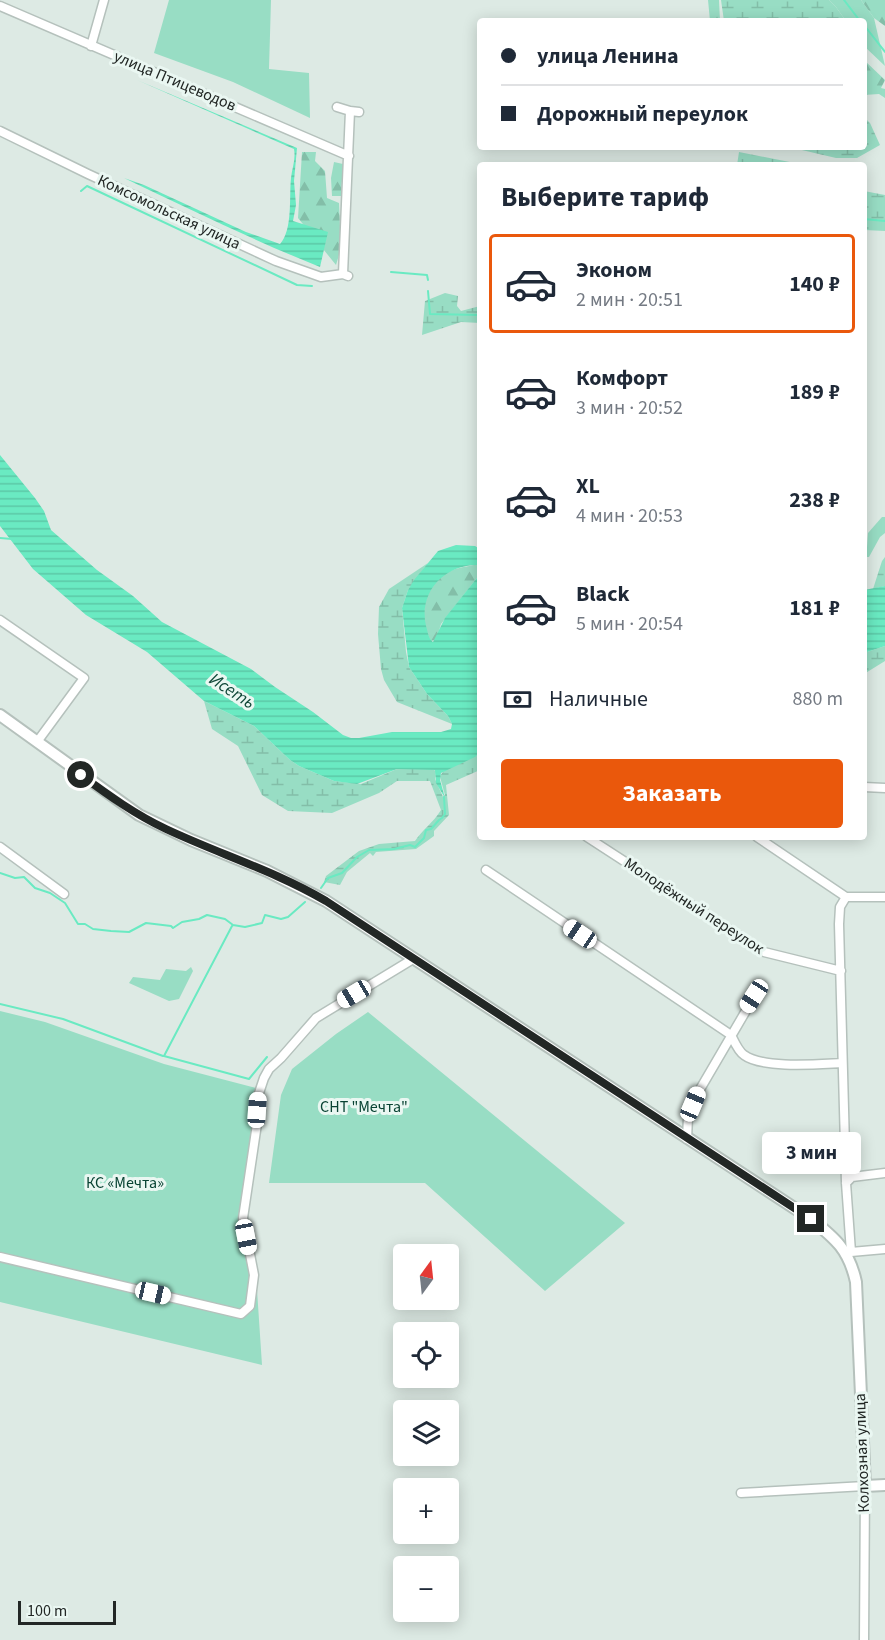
<!DOCTYPE html>
<html lang="ru">
<head>
<meta charset="utf-8">
<style>
  :root { --surface:#fff; --page:#f6f6f7; --text:#1f2937; --muted:#747a83; --line:#e0e1e3; --accent:#ea580c }
  body { margin:0; font-family:"Source Sans 3",sans-serif; background:var(--page); color:var(--text); height:100vh; display:flex; flex-direction:column; font-size:22px; white-space:nowrap }
  * { box-sizing:border-box; margin:0 }
  p { font-size:20px; color:var(--muted) }
  .icon { flex:none; width:33px; height:33px; fill:none; stroke:currentColor; stroke-width:2; stroke-linecap:round; stroke-linejoin:round }
  .map { position:relative; flex:1; overflow:hidden }
  .drawer { position:absolute; left:477px; top:162px; width:390px; height:678px; display:flex; flex-direction:column; background:var(--surface); border-radius:6px; box-shadow:0 3px 15px #0003 }
  .drawer>* { flex:none }
  .guide { position:absolute; left:477px; top:18px; width:390px; height:132px; border-radius:6px; box-shadow:0 3px 15px #0003; display:grid; align-content:center; height:132px; padding:0 24px; background:var(--surface) }
  .needle { width:39px; rotate:15deg }
  .tools { position:absolute; left:393px; top:1244px; display:grid; gap:12px }
  .tools a { display:grid; place-items:center; width:66px; height:66px; border-radius:6px; background:var(--surface); box-shadow:0 3px 15px #0003; font-size:30px }
  .scale { position:absolute; left:18px; bottom:15px; width:98px; box-sizing:border-box; padding-left:6px; border:3px solid #222725; border-top:0; font-size:16px; line-height:21px; white-space:nowrap; color:#222725; -webkit-text-stroke:4px #eaf7f2; paint-order:stroke }
  .end { position:absolute; width:27px; height:27px; margin:-14px; border:8px solid #222725; background:#fff; box-shadow:0 0 0 3px #fff }
  .from { border-radius:50% }
  .bubble { position:absolute; height:42px; border-radius:6px; background:var(--surface); box-shadow:0 3px 15px #0003; font-size:20px; font-weight:700; line-height:42px; text-align:center }
  .car { position:absolute; width:18px; height:36px; margin:-18px -9px; border-radius:8px; box-shadow:0 0 4px 2px #0007; background:linear-gradient(#fff 24%,#345 0 40%,#fff 0 76%,#345 0 86%,#fff 0) }
  .guide b { display:flex; align-items:center; gap:21px; height:57px; font-size:22px }
  .guide b+b { border-top:2px solid var(--line) }
  .guide i { width:15px; height:15px; background:var(--text) }
  ul { padding:0; list-style:none }
  li { display:flex; align-items:center; gap:18px; height:99px; margin:0 12px 9px; padding:0 12px; border:3px solid transparent; border-radius:6px }
  li div { flex:1 }
  li b { display:block; font-size:22px }
  li em { font-style:normal; font-weight:700 }
  li.current { border-color:var(--accent) }
  li>.icon { width:54px; height:54px; stroke-width:1.5 }
  h2 { padding:0 24px; font-size:27px; line-height:72px }
  .pay { display:flex; align-items:center; gap:15px; height:66px; padding:0 24px; font-size:22px }
  .pay p { margin-inline-start:auto }
  .cta { display:flex; gap:12px; margin-top:auto; padding:12px 24px }
  .cta a { flex:1; height:69px; border-radius:6px; background:var(--accent); color:#fff; font-size:24px; font-weight:700; line-height:69px; text-align:center }
  .map>svg:first-child { display:block }
  .green { fill:#98ddc4 }
  .forest { fill:url(#forest-firs) }
  .wetland { fill:url(#wetland-marsh) }
  .water { fill:url(#water-rules) }
  .lines { fill:none; stroke-linecap:round; stroke-linejoin:round }
  .stream { stroke:#6aeac2; stroke-width:2 }
  .minor-casing { stroke:#b5c1bc; stroke-width:11 }
  .major-casing { stroke:#b5c1bc; stroke-width:14 }
  .minor { stroke:#fff; stroke-width:8 }
  .major { stroke:#fff; stroke-width:10 }
  .route { stroke:#222725; stroke-width:8 }
  .labels { text-anchor:middle; dominant-baseline:central; stroke-width:6; stroke-linejoin:round; paint-order:stroke }
  .street-label { font-size:16px; fill:#222725; stroke:#eaf7f2 }
  .park-label { font-size:16px; fill:#084333; stroke:#eaf7f2 }
  .water-label { font-size:18px; font-style:italic; fill:#104839; stroke:#eaf7f2 }
</style>
</head>
<body>
<div class="map">
<svg width="885" height="1640" viewBox="0 0 885 1640">
  <defs>
    <pattern id="forest-firs" width="22" height="20" patternUnits="userSpaceOnUse" patternTransform="scale(1.5)"><rect width="22" height="20" fill="#98ddc4"/><path d="M5 1l3.5 6h-7zM16 11l3.5 6h-7z" fill="#83bea8"/></pattern>
    <pattern id="wetland-marsh" width="20" height="14" patternUnits="userSpaceOnUse" patternTransform="scale(1.5)"><rect width="20" height="14" fill="#98ddc4"/><path d="M1 5h8M5 5V1M11 12h8M15 12V8" fill="none" stroke="#83bea8"/></pattern>
    <pattern id="water-rules" width="6" height="5" patternUnits="userSpaceOnUse" patternTransform="scale(1.5)"><rect width="6" height="5" fill="#6aeac2"/><path d="M0 2.5h6" fill="none" stroke="#5cc9a7"/></pattern>
  </defs>
  <rect width="100%" height="100%" fill="#ddeae4"/>
  <!-- green -->
  <path class="green" d="M169,0H271L269,69L309,73L310,118L233,82L154,53Z
    M829,0H861L874,18L885,66L864,46V21H846L836,7Z
    M882,517H885V533L880,537L869,557H864V549L867,547L868,533Z
    M191,967L193,971L179,999L169,1001L129,983L133,977L160,980L166,969L186,971Z
    M0,1011L45,1022L164,1064L264,1090L246,1210L256,1275L262,1365L0,1302Z
    M368,1012L625,1223L545,1291L425,1183H269L281,1095L292,1069L336,1034Z"/>
  <!-- forest -->
  <path class="forest" d="M708,0H719L720,21H710Z
    M861,0H885V26L874,18Z
    M864,60L885,80L881,88L885,89V98L879,94L864,95Z
    M302,152H316L315,161L325,171L327,198L339,203L341,248L336,265L298,218Z
    M334,162L343,164L341,196H332L331,178Z
    M474,565H480V574L441,624L436,640L431,641C418,619 423,587 446,573C455,568 464,567 474,565Z"/>
  <!-- wetland -->
  <path class="wetland" d="M721,0H829L836,7L846,21H724Z
    M864,117L870,123L880,145L857,158H836L789,147H864Z
    M739,152L805,165H737Z
    M864,191L885,195V231L864,230Z
    M445,293L458,296L457,306L461,311L480,306V323L461,322L422,335L425,301Z
    M885,557V586L873,589L882,561Z
    M428,563L408,590L402,608L406,652L409,667L427,694L448,716L452,724L397,702L384,680L381,669L378,634L379,607L389,589Z
    M885,646V661L864,674V653Z
    M204,701L254,726L290,760L299,766L334,781L361,784L397,769H432L436,771L435,779L443,797L445,795L440,777C445,763 469,762 480,752V770L446,785L449,815L434,831V836L416,849L376,852L373,856L370,853L347,872L340,885L324,882L326,876L359,851L379,844L415,841C423,829 433,823 441,810L430,781H397L379,793L332,813L288,811L262,795L238,746L212,729Z"/>
  <!-- water -->
  <path class="water" d="M137,80L297,148L294,181L296,205L293,221L328,232L320,267C253,240 189,209 124,178L144,185L246,232L280,244C293,230 289,197 291,178C292,169 296,159 294,149Z
    M0,455L35,498L44,511L51,530L97,570L133,596L162,622L251,669L275,687L313,712L343,735L351,738H359L392,732H441L451,729L452,724L448,716L427,694L409,667L402,608L408,590L414,580L438,551L456,545L475,546L480,549V565C446,563 418,591 426,626C428,632 428,638 433,642L445,618L480,574V752L475,757L441,773L440,780L445,798L436,783L435,770L397,769L357,784L334,781L299,766L290,760L254,726L204,701L147,652L86,615L33,569L0,526Z
    M885,586V646L864,653V590Z"/>
  <g class="lines">
    <!-- stream -->
    <path class="stream" d="M844,0L860,21
      M864,25L885,52
      M81,191L87,186L297,285L312,286
      M864,219L885,221
      M391,272L427,275L428,280
      M428,291L430,314L480,315
      M0,538L12,539
      M0,873L15,878L24,877L35,888L50,893L65,903L78,924H85L93,929L111,931L129,932L146,923L171,926L173,928L182,922L199,919L207,915L225,919L233,925L245,927L262,923L265,915L281,919L288,917L305,902
      M321,888L328,878L342,873L357,857L369,850L394,849L410,845L415,847L424,838L426,830L431,829L439,820L442,818L445,814L444,797
      M232,926L164,1056L249,1079L267,1057
      M0,1004L63,1019L163,1056"/>
    <defs>
      <path id="minor" d="M0,6L349,156
        M91,46L104,0
        M337,107L350,111
        M0,131L88,174L276,261L321,277L343,274
        M348,276L343,274L350,111L359,112
        M0,620L84,678L37,742
        M864,787L885,788
        M587,837L764,952L841,971
        M757,837L846,897H885
        M0,847L64,894
        M486,870L731,1035C734,1041 738,1051 744,1055C763,1069 819,1064 842,1063
        M846,897L840,907L839,924L846,1183L851,1252
        M687,1139L688,1117L699,1091L761,985
        M846,1183L852,1177L885,1173
        M851,1252L885,1249
        M0,1257L241,1314L250,1306L254,1275L243,1218L257,1124L258,1096L264,1078L269,1069L281,1058L316,1018L413,959
        M741,1493L865,1486L864,1640"/>
      <path id="major" d="M0,715L139,815L191,840L267,871L326,901L811,1219C836,1239 849,1250 856,1282L865,1486L885,1485"/>
    </defs>
    <!-- minor casing -->
    <use href="#minor" class="minor-casing"/>
    <!-- major casing -->
    <use href="#major" class="major-casing"/>
    <!-- minor -->
    <use href="#minor" class="minor"/>
    <!-- major -->
    <use href="#major" class="major"/>
  </g>
  <g class="lines">
    <!-- route -->
    <path class="route" d="M81,775C108,795 136,815 166,829C219,854 275,871 326,901L811,1219"/>
  </g>
  <g class="labels">
    <!-- street labels -->
    <g class="street-label">
      <text transform="translate(175 81) rotate(23)">улица Птицеводов</text>
      <text transform="translate(169 212) rotate(25)">Комсомольская улица</text>
      <text transform="translate(694 906) rotate(33)">Молодёжный переулок</text>
      <text transform="translate(862 1453) rotate(-92)">Колхозная улица</text>
    </g>
    <!-- park labels -->
    <g class="park-label">
      <text x="364" y="1107">СНТ "Мечта"</text>
      <text x="125" y="1183">КС «Мечта»</text>
    </g>
    <!-- water labels -->
    <g class="water-label">
      <text transform="translate(232 691) rotate(33)">Исеть</text>
    </g>
  </g>
</svg>
<div class="tools">
<a><svg class="needle" viewBox="-14 -14 28 28"><path d="M0-13l5 13h-10z" fill="#e53935"/><path d="M0 13l5-13h-10z" fill="#747a83"/></svg></a>
<a><svg class="icon" aria-label="locate" viewBox="0 0 24 24"><circle cx="12" cy="12" r="6"/><path d="M12 2v4M12 18v4M2 12h4M18 12h4"/></svg></a>
<a><svg class="icon" aria-label="layers" viewBox="0 0 24 24"><path d="M12 4l9 5-9 5-9-5zM3 14l9 5 9-5"/></svg></a>
<a>+</a>
<a>−</a>
</div>
<div class="scale">100 m</div>
<i class="end from" style="left:81px;top:775px"></i>
<i class="end" style="left:811px;top:1219px"></i>
<div class="bubble" style="left:762px;top:1132px;width:99px">3 мин</div>
<i class="car" style="left:580px;top:934px;rotate:304deg"></i>
<i class="car" style="left:354px;top:994px;rotate:239deg"></i>
<i class="car" style="left:754px;top:996px;rotate:213deg"></i>
<i class="car" style="left:693px;top:1104px;rotate:23deg"></i>
<i class="car" style="left:257px;top:1110px;rotate:4deg"></i>
<i class="car" style="left:246px;top:1237px;rotate:169deg"></i>
<i class="car" style="left:153px;top:1293px;rotate:103deg"></i>
<div class="guide">
<b><i class="from"></i>улица Ленина</b>
<b><i></i>Дорожный переулок</b>
</div>
<section class="drawer">
<h2>Выберите тариф</h2>
<ul>
<li class="current"><svg class="icon" aria-label="car" viewBox="0 0 24 24"><path d="M5 17H2v-5l4-1 3-4h7l3 4 3 1v5h-3M9 17h6M6 11h13"/><circle cx="7" cy="17" r="2"/><circle cx="17" cy="17" r="2"/></svg><div><b>Эконом</b><p>2 мин · 20:51</p></div><em>140 ₽</em></li>
<li><svg class="icon" aria-label="car" viewBox="0 0 24 24"><path d="M5 17H2v-5l4-1 3-4h7l3 4 3 1v5h-3M9 17h6M6 11h13"/><circle cx="7" cy="17" r="2"/><circle cx="17" cy="17" r="2"/></svg><div><b>Комфорт</b><p>3 мин · 20:52</p></div><em>189 ₽</em></li>
<li><svg class="icon" aria-label="car" viewBox="0 0 24 24"><path d="M5 17H2v-5l4-1 3-4h7l3 4 3 1v5h-3M9 17h6M6 11h13"/><circle cx="7" cy="17" r="2"/><circle cx="17" cy="17" r="2"/></svg><div><b>XL</b><p>4 мин · 20:53</p></div><em>238 ₽</em></li>
<li><svg class="icon" aria-label="car" viewBox="0 0 24 24"><path d="M5 17H2v-5l4-1 3-4h7l3 4 3 1v5h-3M9 17h6M6 11h13"/><circle cx="7" cy="17" r="2"/><circle cx="17" cy="17" r="2"/></svg><div><b>Black</b><p>5 мин · 20:54</p></div><em>181 ₽</em></li>
</ul>
<div class="pay"><svg class="icon" aria-label="cash" viewBox="0 0 24 24"><path d="M3 7h18v10H3z"/><circle cx="12" cy="12" r="2"/></svg>Наличные<p>880 m</p></div>
<div class="cta"><a>Заказать</a></div>
</section>
</div>
</body>
</html>
